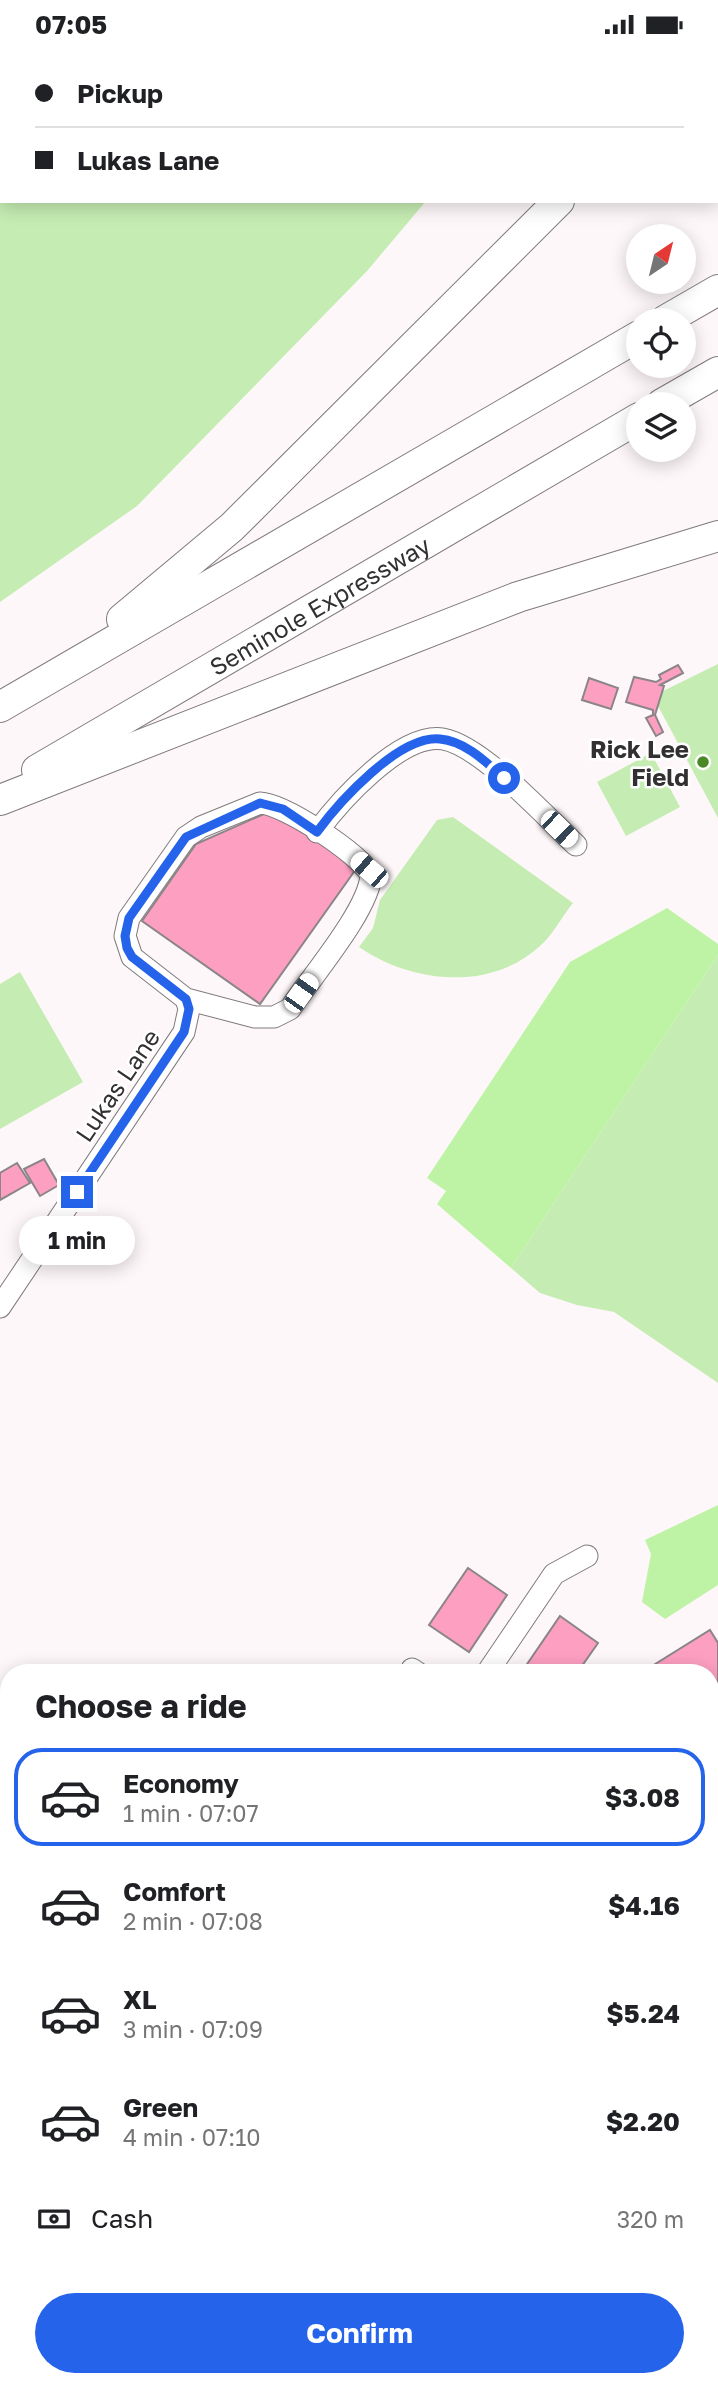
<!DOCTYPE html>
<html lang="en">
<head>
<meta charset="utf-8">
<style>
  :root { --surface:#fff; --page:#f6f6f6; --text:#202124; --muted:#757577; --line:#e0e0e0; --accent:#2563eb }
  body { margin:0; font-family:"Golos Text",sans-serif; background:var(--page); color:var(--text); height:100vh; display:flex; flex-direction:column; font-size:26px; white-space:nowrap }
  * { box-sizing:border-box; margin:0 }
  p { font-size:23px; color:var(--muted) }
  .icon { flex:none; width:38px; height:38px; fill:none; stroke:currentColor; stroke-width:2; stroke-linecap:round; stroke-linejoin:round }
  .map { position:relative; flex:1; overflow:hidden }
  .details { position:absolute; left:0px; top:1615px; width:719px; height:723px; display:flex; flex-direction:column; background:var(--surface); border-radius:28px 28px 0 0; box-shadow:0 4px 18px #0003 }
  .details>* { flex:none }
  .banner { position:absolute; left:0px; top:0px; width:719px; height:154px; box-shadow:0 4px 18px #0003; display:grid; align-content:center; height:154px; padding:0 35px; background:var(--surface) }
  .needle { width:46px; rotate:35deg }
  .buttons { position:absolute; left:626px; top:175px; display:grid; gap:14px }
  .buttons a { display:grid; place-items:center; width:70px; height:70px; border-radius:50%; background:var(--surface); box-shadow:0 4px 18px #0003; font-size:35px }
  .end { position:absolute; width:32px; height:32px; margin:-16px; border:9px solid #2563eb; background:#fff; box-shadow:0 0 0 4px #fff }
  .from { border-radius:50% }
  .bubble { position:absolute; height:49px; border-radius:24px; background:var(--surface); box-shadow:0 4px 18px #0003; font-size:23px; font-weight:700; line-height:49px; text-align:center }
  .car { position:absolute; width:21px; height:42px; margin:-21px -10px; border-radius:9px; box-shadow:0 0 5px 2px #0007; background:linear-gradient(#fff 24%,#345 0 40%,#fff 0 76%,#345 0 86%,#fff 0) }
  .banner b { display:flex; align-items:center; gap:24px; height:66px; font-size:26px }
  .banner b+b { border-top:2px solid var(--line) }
  .banner i { width:18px; height:18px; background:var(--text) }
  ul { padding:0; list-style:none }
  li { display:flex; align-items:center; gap:21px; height:98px; margin:0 14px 10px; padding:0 21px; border:4px solid transparent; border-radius:28px }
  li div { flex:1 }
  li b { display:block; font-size:26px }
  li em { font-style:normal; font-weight:700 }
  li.on { border-color:var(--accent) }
  li>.icon { width:63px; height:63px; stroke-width:1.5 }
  h2 { padding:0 35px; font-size:32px; line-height:84px }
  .pay { display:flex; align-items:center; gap:18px; height:77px; padding:0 35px; font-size:26px }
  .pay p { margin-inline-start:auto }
  .action { display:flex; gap:14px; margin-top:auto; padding:14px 35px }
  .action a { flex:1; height:80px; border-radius:42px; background:var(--accent); color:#fff; font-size:28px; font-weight:700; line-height:80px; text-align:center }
  .status { display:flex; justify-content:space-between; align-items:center; height:49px; padding:0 35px; background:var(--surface); direction:ltr }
  .status svg { height:19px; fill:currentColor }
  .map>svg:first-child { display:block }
  .green { fill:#c5ecb2 }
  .water { fill:#bef3a5 }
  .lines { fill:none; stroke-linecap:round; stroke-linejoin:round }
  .canal { stroke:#bef3a5; stroke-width:18 }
  .building { fill:#fd9fc1; stroke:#8b8587; stroke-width:2 }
  .minor-casing { stroke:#807a7c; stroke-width:23 }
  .major-casing { stroke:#807a7c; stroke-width:28 }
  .highway-casing { stroke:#807a7c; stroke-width:32 }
  .path { stroke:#b2adaf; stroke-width:2.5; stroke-dasharray:2 5; stroke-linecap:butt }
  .minor { stroke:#fff; stroke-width:21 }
  .major { stroke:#fff; stroke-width:26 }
  .highway { stroke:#fff; stroke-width:30 }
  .route { stroke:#2563eb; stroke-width:9 }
  .poi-dot { fill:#4a8725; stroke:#fff; stroke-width:2.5 }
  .labels { text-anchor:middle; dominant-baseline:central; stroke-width:5; stroke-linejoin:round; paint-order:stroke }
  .street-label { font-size:24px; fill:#323031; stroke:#fff }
  .poi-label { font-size:24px; font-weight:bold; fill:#323031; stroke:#fff; text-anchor:end }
</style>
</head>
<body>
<div class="status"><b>07:05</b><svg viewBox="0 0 49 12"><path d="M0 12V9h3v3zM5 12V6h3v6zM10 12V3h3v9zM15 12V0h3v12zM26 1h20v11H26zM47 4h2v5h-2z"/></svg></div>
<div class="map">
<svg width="718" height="2337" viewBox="0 0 718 2337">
  <rect width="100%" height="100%" fill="#fef7f9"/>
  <!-- green -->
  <path class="green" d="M157,0H555L156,2Z
    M0,115L2,152H426L367,222L137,457L0,553Z
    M718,615V769L658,657L663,642Z
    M651,704L680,758L626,787L597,733Z
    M453,768L573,854C562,867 553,886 540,897C490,943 411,934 359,898L373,879L380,851L437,771Z
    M718,906V1334L614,1263L577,1256L540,1244L511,1219Z
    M20,923L83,1033L0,1080V935Z
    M0,2115L9,2122V2170L0,2183Z"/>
  <!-- water -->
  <path class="water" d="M667,859L718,895V906L511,1219L437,1155L446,1142L427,1129L570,913Z
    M718,1456V1536L665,1570L642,1553L651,1505L645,1491Z"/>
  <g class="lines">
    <!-- canal -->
    <path class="canal" d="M0,145H2"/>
  </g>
  <!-- building -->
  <path class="building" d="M0,0L36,2H2L0,59Z
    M678,616L683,624L660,636L664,637L655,666L663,683L656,687L646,669L653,666V661L626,653L634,628L656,633L661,630L659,626Z
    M589,629L618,639L611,660L582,651Z
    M273,761L356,820L260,955L142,872L196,795Z
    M44,1110L59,1136L40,1147L24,1120Z
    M17,1114L30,1134L0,1151V1124Z
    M468,1519L507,1546L469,1603L429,1576Z
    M560,1567L598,1594L577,1624H521Z
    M710,1581L718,1594V1632L710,1637V1624H656L652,1617Z
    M710,1728L718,1740V1759L710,1764Z
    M0,1809L9,1816V1852L1,1864Z
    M718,2092V2111L710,2106Z
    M710,2113L718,2118V2142L711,2153Z
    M575,2329H613L607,2337H586Z"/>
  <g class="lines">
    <defs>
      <path id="minor" d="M129,2L130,0
        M0,73H2
        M260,754C284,755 359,804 371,826C369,861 311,928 290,960L274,968H255L186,950L132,908L125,887L129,869L186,788L201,778Z
        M317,783C339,753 401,683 443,690C482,697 546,768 576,796
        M0,1258L184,983L189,960L186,950
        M412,1620L418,1624
        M487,1624L554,1525L587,1507
        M710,1671L718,1667
        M0,1733L9,1722
        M0,2073L9,2079
        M710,2257L718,2262"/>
      <path id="major" d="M710,1841L718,1836
        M710,1878L718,1874
        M0,2280L9,2275
        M0,2318L9,2312"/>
      <g id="highway">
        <path d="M683,2L684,0"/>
        <path d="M666,271L718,241"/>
        <path d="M662,355L718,323"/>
        <path d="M122,570L232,478L559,152"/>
        <path d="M0,658L639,287"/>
        <path id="s1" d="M37,721L639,369"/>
        <path d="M0,751L518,548L718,487"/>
      </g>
    </defs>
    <!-- minor casing -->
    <use href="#minor" class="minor-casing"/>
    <!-- major casing -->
    <use href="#major" class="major-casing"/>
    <!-- highway casing -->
    <use href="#highway" class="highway-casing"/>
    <!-- path -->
    <path class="path" d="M710,1811L718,1806
      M0,2253L9,2248"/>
    <!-- minor -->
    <use href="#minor" class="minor"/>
    <!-- major -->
    <use href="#major" class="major"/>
    <!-- highway -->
    <use href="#highway" class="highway"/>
  </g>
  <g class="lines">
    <!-- route -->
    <path class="route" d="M77,1143L184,983L189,960L186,950L132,908L127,899L125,887L129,869L186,788L260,754L283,760L317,783C339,753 399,686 440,690C465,692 486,713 504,729"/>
  </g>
  <!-- markers -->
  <circle class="poi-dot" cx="703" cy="713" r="7"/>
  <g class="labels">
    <!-- street labels -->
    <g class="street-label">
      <text stroke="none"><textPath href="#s1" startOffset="327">Seminole Expressway</textPath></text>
      <text transform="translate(117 1036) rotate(-56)">Lukas Lane</text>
    </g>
    <!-- poi labels -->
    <g class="poi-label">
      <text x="689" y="699">Rick Lee<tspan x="689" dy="28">Field</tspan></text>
    </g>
  </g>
</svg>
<div class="buttons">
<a><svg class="needle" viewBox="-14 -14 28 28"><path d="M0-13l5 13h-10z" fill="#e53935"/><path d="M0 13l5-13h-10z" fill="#757577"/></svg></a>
<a><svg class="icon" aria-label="locate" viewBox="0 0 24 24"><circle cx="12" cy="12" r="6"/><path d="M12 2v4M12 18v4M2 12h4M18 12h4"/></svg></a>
<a><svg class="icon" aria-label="layers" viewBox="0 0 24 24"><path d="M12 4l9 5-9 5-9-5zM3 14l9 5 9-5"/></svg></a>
</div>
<i class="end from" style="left:504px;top:729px"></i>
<i class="end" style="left:77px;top:1143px"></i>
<div class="bubble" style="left:19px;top:1167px;width:116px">1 min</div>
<i class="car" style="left:559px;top:780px;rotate:134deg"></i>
<i class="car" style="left:369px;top:821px;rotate:311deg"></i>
<i class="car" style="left:301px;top:944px;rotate:35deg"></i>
<div class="banner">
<b><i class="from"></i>Pickup</b>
<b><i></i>Lukas Lane</b>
</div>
<section class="details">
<h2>Choose a ride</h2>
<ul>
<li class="on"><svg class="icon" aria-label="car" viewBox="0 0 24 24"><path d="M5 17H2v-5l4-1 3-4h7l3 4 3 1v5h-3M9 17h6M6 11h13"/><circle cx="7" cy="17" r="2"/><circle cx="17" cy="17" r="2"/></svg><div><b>Economy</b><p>1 min · 07:07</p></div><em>$3.08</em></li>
<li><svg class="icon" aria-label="car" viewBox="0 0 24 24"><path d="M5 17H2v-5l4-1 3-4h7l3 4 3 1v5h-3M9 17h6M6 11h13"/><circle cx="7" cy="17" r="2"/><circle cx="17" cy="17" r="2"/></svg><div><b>Comfort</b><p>2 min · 07:08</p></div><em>$4.16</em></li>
<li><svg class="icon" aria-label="car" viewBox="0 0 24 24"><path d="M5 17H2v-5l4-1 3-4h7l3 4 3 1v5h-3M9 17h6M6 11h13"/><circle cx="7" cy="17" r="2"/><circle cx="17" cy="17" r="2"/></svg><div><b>XL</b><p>3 min · 07:09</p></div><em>$5.24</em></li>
<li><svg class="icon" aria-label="car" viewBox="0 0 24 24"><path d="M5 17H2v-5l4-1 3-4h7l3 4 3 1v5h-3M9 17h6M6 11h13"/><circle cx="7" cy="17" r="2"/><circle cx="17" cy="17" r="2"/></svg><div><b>Green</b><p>4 min · 07:10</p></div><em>$2.20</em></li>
</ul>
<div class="pay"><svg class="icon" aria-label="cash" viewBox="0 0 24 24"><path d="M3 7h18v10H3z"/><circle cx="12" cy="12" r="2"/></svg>Cash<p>320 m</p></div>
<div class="action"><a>Confirm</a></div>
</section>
</div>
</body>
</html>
